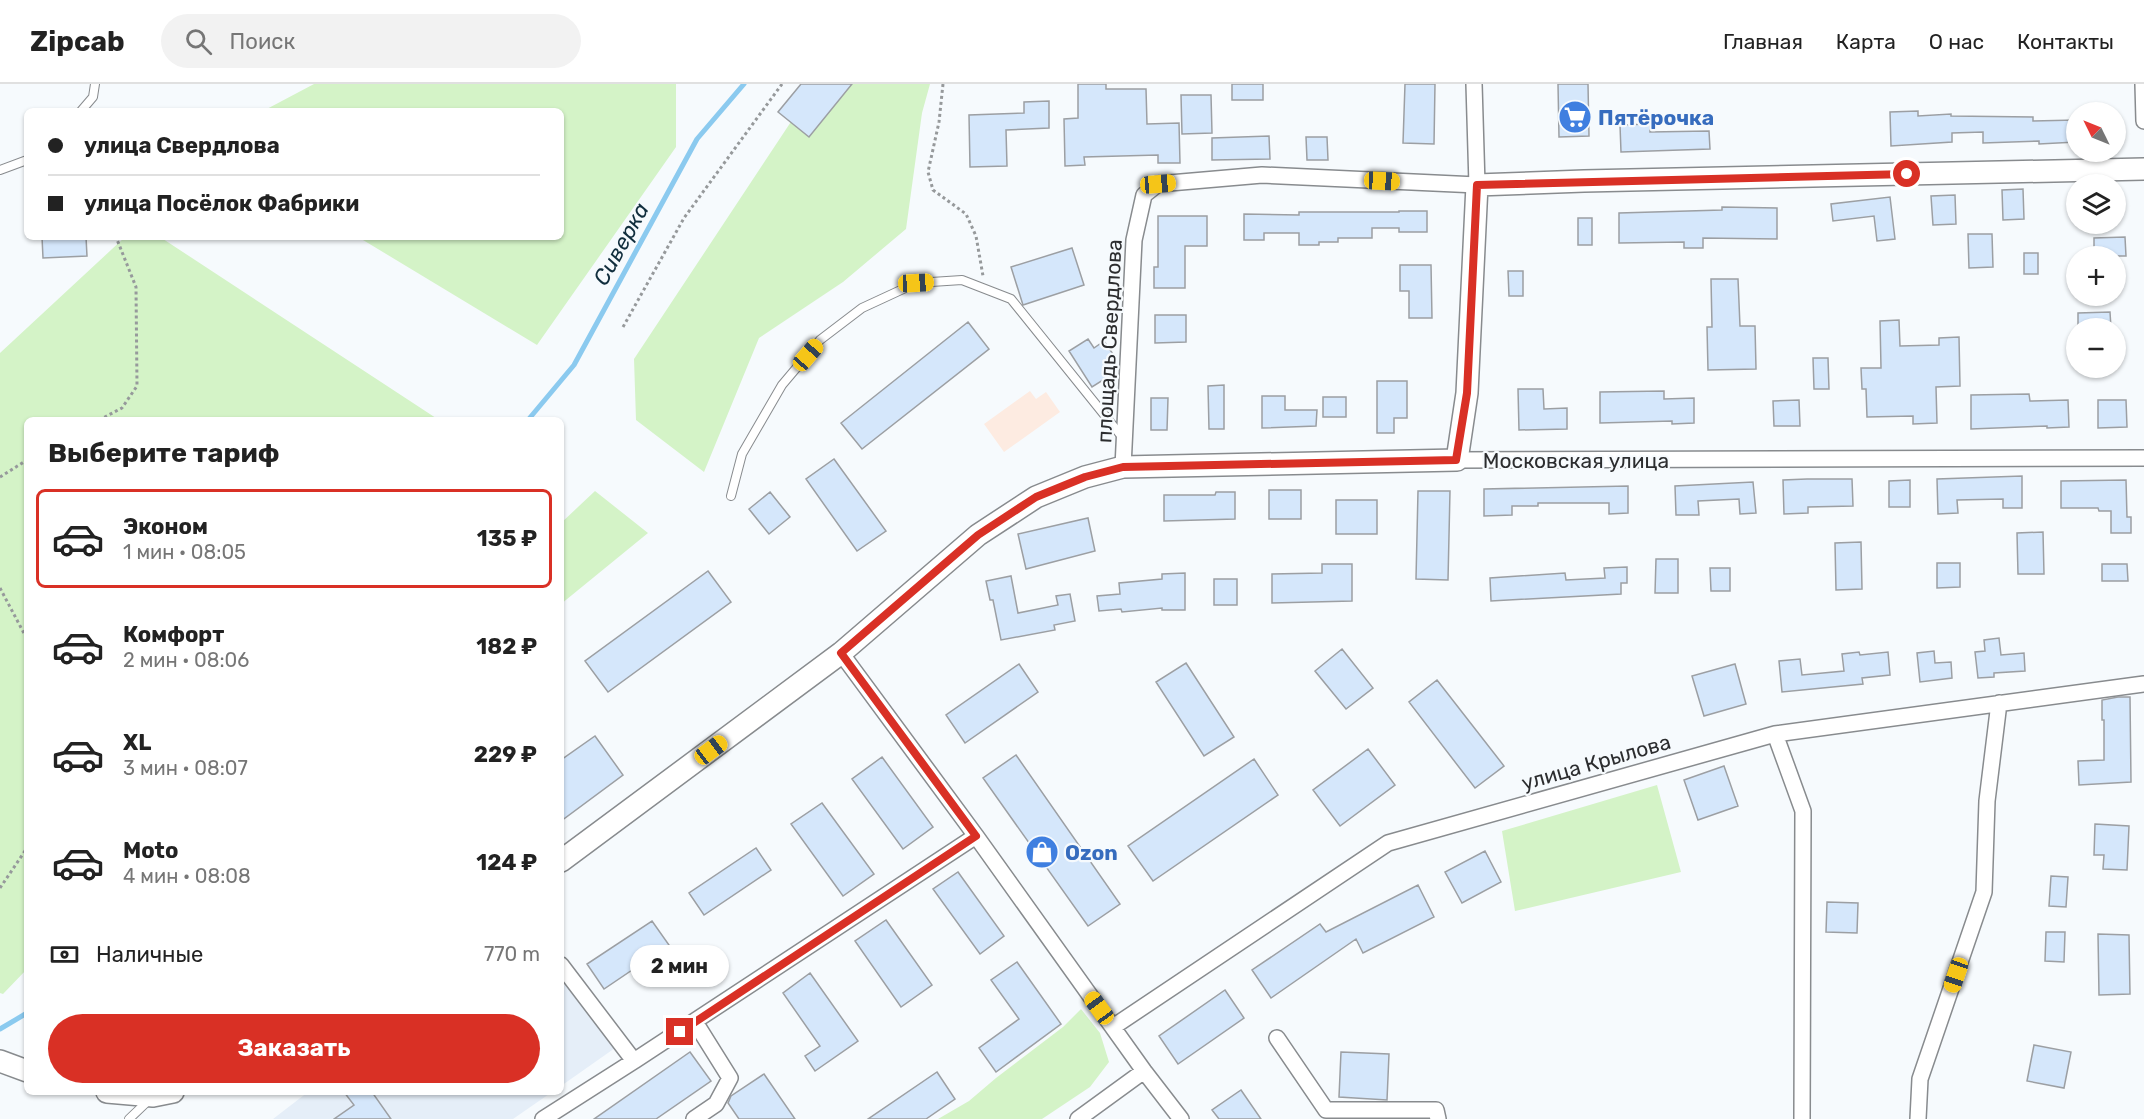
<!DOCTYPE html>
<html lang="ru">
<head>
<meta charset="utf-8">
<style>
  :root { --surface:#fff; --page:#f2f2f2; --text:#222; --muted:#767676; --line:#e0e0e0; --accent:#d93025 }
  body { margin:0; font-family:Rubik,sans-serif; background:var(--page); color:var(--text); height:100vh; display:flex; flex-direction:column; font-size:22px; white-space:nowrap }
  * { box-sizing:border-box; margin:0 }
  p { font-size:20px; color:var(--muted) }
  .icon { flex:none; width:33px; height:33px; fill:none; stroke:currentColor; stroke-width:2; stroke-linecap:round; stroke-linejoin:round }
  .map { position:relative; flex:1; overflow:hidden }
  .panel { position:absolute; left:24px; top:333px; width:540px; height:678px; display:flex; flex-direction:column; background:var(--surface); border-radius:9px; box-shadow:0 2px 4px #0004 }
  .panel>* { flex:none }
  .top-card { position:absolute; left:24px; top:24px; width:540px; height:132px; border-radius:9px; box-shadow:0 2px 4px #0004; display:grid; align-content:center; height:132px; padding:0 24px; background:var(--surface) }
  .needle { width:39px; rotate:313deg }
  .fabs { position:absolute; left:2066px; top:18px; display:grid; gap:12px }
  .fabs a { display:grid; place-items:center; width:60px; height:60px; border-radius:50%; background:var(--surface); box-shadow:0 2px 4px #0004; font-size:30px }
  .end { position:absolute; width:27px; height:27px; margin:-14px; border:8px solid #d93025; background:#fff; box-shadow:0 0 0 3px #fff }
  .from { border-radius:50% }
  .bubble { position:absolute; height:42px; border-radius:21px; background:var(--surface); box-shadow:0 2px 4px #0004; font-size:20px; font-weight:700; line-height:42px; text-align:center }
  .car { position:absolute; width:18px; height:36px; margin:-18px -9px; border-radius:8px; box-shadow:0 0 4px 2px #0007; background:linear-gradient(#f5c518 24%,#345 0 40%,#f5c518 0 76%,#345 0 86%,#f5c518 0) }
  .top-card b { display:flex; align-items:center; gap:21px; height:57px; font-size:22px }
  .top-card b+b { border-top:2px solid var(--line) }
  .top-card i { width:15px; height:15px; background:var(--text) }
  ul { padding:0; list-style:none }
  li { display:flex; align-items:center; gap:18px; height:99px; margin:0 12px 9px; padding:0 12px; border:3px solid transparent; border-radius:9px }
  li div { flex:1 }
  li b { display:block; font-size:22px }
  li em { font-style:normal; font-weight:700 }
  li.active { border-color:var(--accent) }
  li>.icon { width:54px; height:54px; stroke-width:1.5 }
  h2 { padding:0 24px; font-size:27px; line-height:72px }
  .pay { display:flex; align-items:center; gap:15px; height:66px; padding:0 24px; font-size:22px }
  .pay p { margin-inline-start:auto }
  .cta { display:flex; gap:12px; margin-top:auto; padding:12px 24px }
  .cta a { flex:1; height:69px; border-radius:36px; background:var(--accent); color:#fff; font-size:24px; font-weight:700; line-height:69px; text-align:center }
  header { display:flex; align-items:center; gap:36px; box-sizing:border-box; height:84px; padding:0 30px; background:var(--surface); border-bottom:2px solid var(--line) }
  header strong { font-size:28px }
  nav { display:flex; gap:33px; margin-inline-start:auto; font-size:21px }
  .search { width:420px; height:54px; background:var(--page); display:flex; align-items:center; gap:15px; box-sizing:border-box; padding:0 21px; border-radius:33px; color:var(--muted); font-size:22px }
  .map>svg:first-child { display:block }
  .commercial { fill:#fdebe1 }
  .built { fill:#e5eef8 }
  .green { fill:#d4f3c7 }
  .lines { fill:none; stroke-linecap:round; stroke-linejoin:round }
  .stream { stroke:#8bcaef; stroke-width:5 }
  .building { fill:#d5e7fb; stroke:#9c9fa3; stroke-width:1.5 }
  .lane-casing { stroke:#888b8e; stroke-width:10 }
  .street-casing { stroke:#888b8e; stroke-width:18 }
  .secondary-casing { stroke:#888b8e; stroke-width:24 }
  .path { stroke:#96999b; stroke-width:3; stroke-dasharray:3 3; stroke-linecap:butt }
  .lane { stroke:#fff; stroke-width:8 }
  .street { stroke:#fff; stroke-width:15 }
  .secondary { stroke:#fff; stroke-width:21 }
  .route { stroke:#d93025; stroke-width:8 }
  .labels { text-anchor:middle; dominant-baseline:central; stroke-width:4.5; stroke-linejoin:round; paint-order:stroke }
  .shop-label { font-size:21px; font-weight:bold; fill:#366cbe; stroke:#f6fafd; text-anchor:start }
  .street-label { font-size:21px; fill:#2c2d2f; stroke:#f6fafd }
  .water-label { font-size:22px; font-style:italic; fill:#112e3d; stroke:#f6fafd }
</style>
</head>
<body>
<header>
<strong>Zipcab</strong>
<div class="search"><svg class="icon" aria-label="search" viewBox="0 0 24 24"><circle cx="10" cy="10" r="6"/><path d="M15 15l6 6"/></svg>Поиск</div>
<nav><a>Главная</a><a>Карта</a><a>О нас</a><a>Контакты</a></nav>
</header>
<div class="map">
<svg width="2144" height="1035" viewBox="0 0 2144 1035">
  <rect width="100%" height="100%" fill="#f6fafd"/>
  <!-- commercial -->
  <path class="commercial" d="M1030,307L1036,315L1046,308L1060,328L1004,368L984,340Z"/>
  <!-- built -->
  <path class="built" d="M561,896L615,964L561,1002Z
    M308,1008H552L513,1035H273Z"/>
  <!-- green -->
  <path class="green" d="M314,0H676V63L537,261L358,153H561V27H263Z
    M816,0H930L922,29L906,145L843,198L759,254L704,388L636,336L634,275Z
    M125,153H160L439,336H27V885L3,910L0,909V269Z
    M595,407L648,449L561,520V439Z
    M1657,701L1681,788L1515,827L1502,747Z
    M1081,925L1100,949L1109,978L1090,1003L1042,1035H938L969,1017L996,994L1063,943Z"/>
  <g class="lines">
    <!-- stream -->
    <path class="stream" d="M528,336L574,281L697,55L744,0
      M0,945L27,929"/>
  </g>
  <!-- building -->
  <path class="building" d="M801,0H852L809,53L778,28Z
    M1078,0H1106V5H1146L1147,40L1179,39L1180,79H1158V71L1084,73L1085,81L1065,82L1064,35L1078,34Z
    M1232,0H1263V16H1232Z
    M1405,0H1435L1434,60L1403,59Z
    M1558,0H1588L1589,52L1559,53Z
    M1181,11H1211L1212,49L1182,50Z
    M1049,17V44L1006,46L1007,82L970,83L969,31L1024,29V18Z
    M1918,27V32L1951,30V32L2033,33V37L2076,36V58L2039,60V57L1983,59V48L1952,49V58L1891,62L1890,28Z
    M1650,40V48L1709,47L1710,65L1621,68L1620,41Z
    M1269,52L1270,75L1212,76V54Z
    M1306,53H1327L1328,76H1307Z
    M2023,105L2024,135L2003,136L2002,106Z
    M1955,111L1956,140L1933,141L1931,112Z
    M1890,113L1895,155L1877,157L1874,132L1833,137L1831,120Z
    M1722,123L1777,124V155L1703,154V164H1684V158L1619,159V129L1722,126Z
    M1399,127H1427V148H1399V144H1372V154H1338V158H1319V161H1299V149H1264V156H1244V130L1299,131V128H1399Z
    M1158,132H1207V162H1185V204H1154V183H1158Z
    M1578,134H1592V161H1578Z
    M1968,150H1992L1993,183L1969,184Z
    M42,153H86L87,172L43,174Z
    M2125,153L2126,172H2094V154Z
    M1072,164L1084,201L1023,221L1011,183Z
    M2024,169H2038V190H2024Z
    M1400,181H1431L1432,234H1409V207H1400Z
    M1508,187H1523V212H1509Z
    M1711,195H1738L1740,242H1755L1756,285L1708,286L1707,243H1712Z
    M2110,228L2111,244H2078V229Z
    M1155,231H1186V258L1155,259Z
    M1899,236L1900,262L1939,261V254L1959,253L1960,302L1936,303L1937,339L1913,340V332L1867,333L1866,305H1862L1861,284H1881L1880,237Z
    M968,238L989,265L862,365L841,339Z
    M1088,255L1094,264L1104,257L1115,273L1104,280L1111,291L1092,303L1069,267Z
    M1813,274H1828L1829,305H1814Z
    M1377,297H1407V334H1394V349H1377Z
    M1224,301V345H1209L1208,302Z
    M1518,305H1543L1544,325L1567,324V345L1519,346Z
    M1664,307V315L1694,314V339L1672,340V337L1600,339V308Z
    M2029,310L2030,317L2068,316L2069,343L2047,344V342L1971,345V311Z
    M1262,312H1285V326H1317L1316,342L1262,344Z
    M1323,313H1346V333H1323Z
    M1151,314H1168L1167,346H1151Z
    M1799,316L1800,342H1774L1773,317Z
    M2098,316H2126L2127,343L2098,344Z
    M834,375L886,447L857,467L806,395Z
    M2022,392V424H2003V415L1957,416L1958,429L1938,430L1937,395Z
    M1807,395H1852L1853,422L1808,423V429L1784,430L1783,396Z
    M1910,396V423H1889V397Z
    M2126,396L2127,433H2131V449H2111V427H2099L2098,424H2061V397Z
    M1753,398L1756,429L1740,430L1739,415L1698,417L1699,431H1676L1675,402Z
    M1628,402V429L1609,430V419H1538V422H1512V431L1484,432V405Z
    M1269,406H1301V435H1269Z
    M1418,407H1450L1448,496L1416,495Z
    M770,408L790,433L769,450L749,425Z
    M1216,408H1235V435L1164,437V411H1215Z
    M1336,416H1377V450H1336Z
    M1088,434L1095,467L1026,485L1018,450Z
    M2043,448L2044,490H2018L2017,449Z
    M1861,458L1862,505L1836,506L1835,459Z
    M1656,475H1678V509H1655Z
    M1937,479H1960V503L1937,504Z
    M1322,480H1352V517L1272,519V490L1322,489Z
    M2102,480H2127L2128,497H2102Z
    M1627,483V499H1621V510L1491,517L1490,494L1565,489L1566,496L1605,494L1604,484Z
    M1710,484H1730V507H1711Z
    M708,487L731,518L608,608L585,577Z
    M1185,489V526H1162V524L1122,528L1121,525L1099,527L1097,512L1120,510L1119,499L1162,495V490Z
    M1011,492L1018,529L1058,521L1056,512L1070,510L1075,537L1054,541L1055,546L1001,556L993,516H990L986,497Z
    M1214,495H1237V521H1214Z
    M1999,554L2001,571L2024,569L2025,587L1994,589V593L1978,594L1975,568L1985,567L1984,556Z
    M1342,565L1373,604L1346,625L1315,587Z
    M1934,567L1935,579L1951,578L1952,594L1920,598L1917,569Z
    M1859,568L1860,571L1888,568L1890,591L1862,594L1863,600L1782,608L1779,577L1800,575L1802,591L1844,587L1842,570Z
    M1186,579L1234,653L1204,672L1156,598Z
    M1019,580L1038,608L965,659L946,631Z
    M1735,580L1746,620L1704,632L1692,592Z
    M1437,596L1504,682L1475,704L1409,618Z
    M2118,613H2130L2131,698L2079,701L2078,677L2104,676V636H2102V616Z
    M595,652L623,691L561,737V676Z
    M1368,665L1395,701L1340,742L1313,706Z
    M1016,671L1120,820L1088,842L983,694Z
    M882,673L933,743L903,765L852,695Z
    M1254,675L1278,711L1153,797L1128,762Z
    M1724,682L1738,722L1698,736L1684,696Z
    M822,719L874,790L843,812L791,740Z
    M2095,740L2129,742L2127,786L2103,785L2104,771H2094Z
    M756,764L771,786L704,831L689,809Z
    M1485,767L1501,798L1462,819L1445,788Z
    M958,788L1004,852L980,870L933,805Z
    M2051,792L2068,793L2066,823L2049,822Z
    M1418,801L1434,833L1363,869L1356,855L1271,914L1252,886L1320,840L1326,848Z
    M1827,818L1858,819L1857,849L1826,848Z
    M886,836L932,901L901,923L855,857Z
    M652,837L669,861L604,905L587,880Z
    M2046,848H2065L2064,878L2045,877Z
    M2098,850L2129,851L2130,910L2099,911Z
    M1017,878L1061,940L996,988L979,964L1019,935L991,896Z
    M810,889L858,957L815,987L805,972L820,962L783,909Z
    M1225,906L1244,934L1178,980L1159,952Z
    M2034,961L2071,968L2064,1004L2027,997Z
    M690,968L711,997L656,1035H594Z
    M1341,968L1389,970L1387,1016L1339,1013Z
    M937,988L955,1015L926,1035H868Z
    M764,990L795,1035H739L728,1019L731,1012Z
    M1241,1006L1261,1035H1219L1212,1026Z
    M344,1008H372L391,1035H334L354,1021Z"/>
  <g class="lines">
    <defs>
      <path id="lane" d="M81,27L93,13L95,0
        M0,86L27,76
        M731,412L742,370L782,301L820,256L862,224L916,199L962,196L1011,215L1123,354
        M129,1035L150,1015"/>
      <path id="street" d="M2143,0L2144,37
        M1457,376L2144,374
        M1123,383L1134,156L1144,111L1158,100L1262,91L1477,101L1474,0
        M841,569L976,752L1144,987L1181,1035
        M1775,650L1803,727L1802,1035
        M561,881L634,977L976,752
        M1113,943L1388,759L1775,650L2144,600
        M1277,954L1326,1026H1436L1438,1035
        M543,1035L634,977
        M694,1035L716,1020L730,994L695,938
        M1078,1035L1144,987
        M1918,1035L1920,995L1984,808L1987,717L1999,619"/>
      <path id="secondary" d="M561,777L841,569L978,451L1036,413L1085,393L1123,383L1457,376L1467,309L1477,101L1584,97L2144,85
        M0,977L27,987
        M107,1008L153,1012L173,1008"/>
    </defs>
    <!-- lane casing -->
    <use href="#lane" class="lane-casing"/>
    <!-- street casing -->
    <use href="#street" class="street-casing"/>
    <!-- secondary casing -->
    <use href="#secondary" class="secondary-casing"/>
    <!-- path -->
    <path class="path" d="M943,0L939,38L928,88L933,106L966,130L976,152L983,192
      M623,243L684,134L782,0
      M99,336L122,324L137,302L136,203L116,153
      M0,393L27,376
      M0,504L27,555
      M0,804L27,764"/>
    <!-- lane -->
    <use href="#lane" class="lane"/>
    <!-- street -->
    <use href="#street" class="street"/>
    <!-- secondary -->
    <use href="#secondary" class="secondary"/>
  </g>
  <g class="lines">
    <!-- route -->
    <path class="route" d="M680,948L976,752L841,569L978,451L1036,413L1085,393L1123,383L1456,376L1467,309L1477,101L1907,90"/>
  </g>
  <!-- icons -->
  <defs>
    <symbol id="supermarket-disc" viewBox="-11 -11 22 22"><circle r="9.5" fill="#3f7fe0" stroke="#f6fafd"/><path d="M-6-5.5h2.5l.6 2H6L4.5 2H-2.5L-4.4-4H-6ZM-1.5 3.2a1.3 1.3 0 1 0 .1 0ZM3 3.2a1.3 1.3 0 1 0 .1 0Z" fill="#fff"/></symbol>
    <symbol id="shop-disc" viewBox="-11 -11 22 22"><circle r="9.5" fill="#3f7fe0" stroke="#f6fafd"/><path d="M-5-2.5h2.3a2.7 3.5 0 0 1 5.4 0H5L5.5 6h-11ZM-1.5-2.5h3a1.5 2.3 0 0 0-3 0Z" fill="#fff"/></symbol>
  </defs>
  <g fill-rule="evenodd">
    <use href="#supermarket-disc" x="1556" y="14" width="38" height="38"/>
    <use href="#shop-disc" x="1023" y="749" width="38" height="38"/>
  </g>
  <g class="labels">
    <!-- shop labels -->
    <g class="shop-label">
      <text x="1598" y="33">Пятёрочка</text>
      <text x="1065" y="768">Ozon</text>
    </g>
    <!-- street labels -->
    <g class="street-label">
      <text transform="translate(1109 257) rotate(-87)">площадь Свердлова</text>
      <text x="1576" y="376">Московская улица</text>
      <text transform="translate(1596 678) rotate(-16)">улица Крылова</text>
    </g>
    <!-- water labels -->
    <g class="water-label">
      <text transform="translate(621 160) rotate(-61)">Сиверка</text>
    </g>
  </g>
</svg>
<div class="fabs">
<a><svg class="needle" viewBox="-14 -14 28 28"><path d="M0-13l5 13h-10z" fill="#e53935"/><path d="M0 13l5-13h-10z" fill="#767676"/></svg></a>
<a><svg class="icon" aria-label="layers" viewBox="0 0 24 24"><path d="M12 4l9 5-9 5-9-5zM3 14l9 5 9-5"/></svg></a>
<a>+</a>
<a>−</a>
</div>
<i class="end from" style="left:1907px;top:90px"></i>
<i class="end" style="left:680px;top:948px"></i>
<div class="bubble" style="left:630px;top:861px;width:99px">2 мин</div>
<i class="car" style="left:1382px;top:97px;rotate:93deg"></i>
<i class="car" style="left:1158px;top:100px;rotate:85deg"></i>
<i class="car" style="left:916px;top:199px;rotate:87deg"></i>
<i class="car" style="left:808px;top:271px;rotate:41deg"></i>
<i class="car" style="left:711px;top:666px;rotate:53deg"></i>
<i class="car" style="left:1956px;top:891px;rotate:199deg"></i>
<i class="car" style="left:1099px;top:924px;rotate:324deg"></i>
<div class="top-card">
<b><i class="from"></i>улица Свердлова</b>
<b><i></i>улица Посёлок Фабрики</b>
</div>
<section class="panel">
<h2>Выберите тариф</h2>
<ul>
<li class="active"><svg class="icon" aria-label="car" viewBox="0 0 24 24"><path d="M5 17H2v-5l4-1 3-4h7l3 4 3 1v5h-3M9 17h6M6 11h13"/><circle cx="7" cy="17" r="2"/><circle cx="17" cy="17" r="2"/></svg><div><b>Эконом</b><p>1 мин · 08:05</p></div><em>135 ₽</em></li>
<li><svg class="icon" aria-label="car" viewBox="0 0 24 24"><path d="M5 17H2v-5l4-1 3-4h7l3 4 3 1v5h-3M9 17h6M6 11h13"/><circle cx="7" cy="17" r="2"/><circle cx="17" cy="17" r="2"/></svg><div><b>Комфорт</b><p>2 мин · 08:06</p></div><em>182 ₽</em></li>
<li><svg class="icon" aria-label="car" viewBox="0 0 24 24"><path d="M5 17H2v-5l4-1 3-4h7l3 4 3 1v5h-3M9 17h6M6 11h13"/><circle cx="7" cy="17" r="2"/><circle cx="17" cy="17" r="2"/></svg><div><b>XL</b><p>3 мин · 08:07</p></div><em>229 ₽</em></li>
<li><svg class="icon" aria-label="car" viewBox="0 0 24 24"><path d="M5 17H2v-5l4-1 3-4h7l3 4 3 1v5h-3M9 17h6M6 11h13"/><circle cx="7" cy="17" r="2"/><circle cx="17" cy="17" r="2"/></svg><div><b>Moto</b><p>4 мин · 08:08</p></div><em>124 ₽</em></li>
</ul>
<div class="pay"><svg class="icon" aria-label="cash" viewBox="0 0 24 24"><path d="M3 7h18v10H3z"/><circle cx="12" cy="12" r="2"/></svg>Наличные<p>770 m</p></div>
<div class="cta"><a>Заказать</a></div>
</section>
</div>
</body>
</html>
